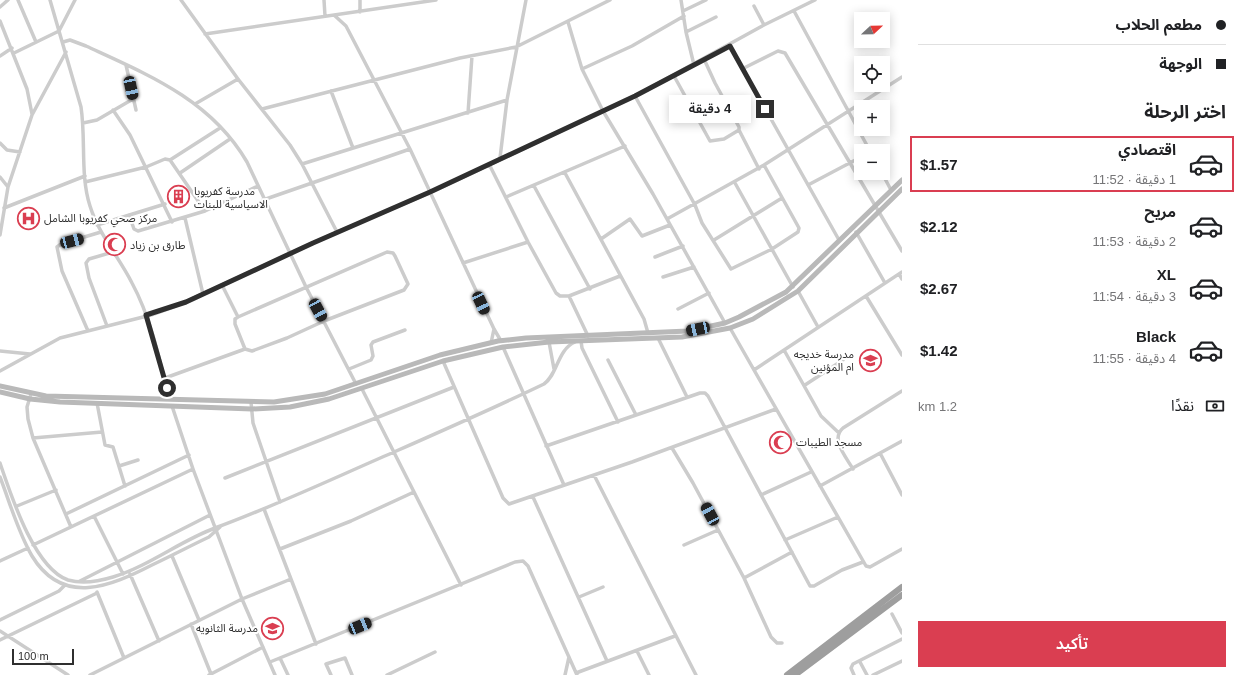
<!DOCTYPE html>
<html lang="ar">
<head>
<meta charset="utf-8">
<style>
  :root { --surface:#fff; --page:#f6f6f6; --text:#202124; --muted:#757577; --line:#e0e0e0; --accent:#da3e51 }
  body { margin:0; font-family:Helvetica,"Noto Sans Arabic",sans-serif; background:var(--page); color:var(--text); direction:rtl; height:100vh; display:flex; flex-direction:column; font-size:15px; white-space:nowrap }
  * { box-sizing:border-box; margin:0 }
  p { font-size:13px; color:var(--muted) }
  .icon { flex:none; width:22px; height:22px; fill:none; stroke:currentColor; stroke-width:2; stroke-linecap:round; stroke-linejoin:round }
  .map { position:relative; flex:1; overflow:hidden; direction:ltr }
  .panel { display:flex; flex-direction:column; background:var(--surface); width:340px }
  .panel>* { flex:none }
  .banner { display:grid; align-content:center; height:88px; padding:0 16px; background:var(--surface) }
  .needle { width:26px; rotate:68deg }
  .fabs { position:absolute; left:854px; top:12px; display:grid; gap:8px }
  .fabs a { display:grid; place-items:center; width:36px; height:36px; border-radius:0px; background:var(--surface); box-shadow:0 2px 10px #0003; font-size:20px }
  .scale { position:absolute; left:12px; bottom:10px; width:62px; box-sizing:border-box; padding-left:4px; border:2px solid #2f2f2f; border-top:0; font-size:11px; line-height:14px; white-space:nowrap; color:#2f2f2f; -webkit-text-stroke:3px #fff; paint-order:stroke }
  .end { position:absolute; width:18px; height:18px; margin:-9px; border:5px solid #2f2f2f; background:#fff; box-shadow:0 0 0 2px #fff }
  .from { border-radius:50% }
  .bubble { position:absolute; height:28px; border-radius:0px; background:var(--surface); box-shadow:0 2px 10px #0003; font-size:13px; font-weight:600; line-height:28px; text-align:center; direction:rtl }
  .car { position:absolute; width:12px; height:24px; margin:-12px -6px; border-radius:5px; box-shadow:0 0 3px 1px #0007; background:linear-gradient(#222 24%,#8ab4d8 0 40%,#222 0 76%,#8ab4d8 0 86%,#222 0) }
  .banner b { display:flex; align-items:center; gap:14px; height:38px; font-size:15px }
  .banner b+b { border-top:1px solid var(--line) }
  .banner i { width:10px; height:10px; background:var(--text) }
  ul { padding:0; list-style:none }
  li { display:flex; align-items:center; gap:12px; height:56px; margin:0 8px 6px; padding:0 8px; border:2px solid transparent; border-radius:0px }
  li div { flex:1 }
  li b { display:block; font-size:15px }
  li em { font-style:normal; font-weight:600 }
  li.selected { border-color:var(--accent) }
  li>.icon { width:36px; height:36px; stroke-width:1.5 }
  h2 { padding:0 16px; font-size:18px; line-height:48px }
  .pay { display:flex; align-items:center; gap:10px; height:44px; padding:0 16px; font-size:15px }
  .pay p { margin-inline-start:auto }
  .action { display:flex; gap:8px; margin-top:auto; padding:8px 16px }
  .action a { flex:1; height:46px; border-radius:0px; background:var(--accent); color:#fff; font-size:16px; font-weight:600; line-height:46px; text-align:center }
  main { display:flex; flex:1; min-height:0 }
  .map>svg:first-child { display:block }
  .lines { fill:none; stroke-linecap:round; stroke-linejoin:round }
  .minor { stroke:#ccc; stroke-width:3.5 }
  .secondary { stroke:#b9b9b9; stroke-width:5 }
  .trunk { stroke:#9e9e9e; stroke-width:6 }
  .route { stroke:#2f2f2f; stroke-width:5 }
  .labels { text-anchor:middle; dominant-baseline:central; stroke-width:4; stroke-linejoin:round; paint-order:stroke }
  .poi-label { font-size:11px; fill:#2f2f2f; stroke:#fff; text-anchor:start }
</style>
</head>
<body>
<main>
<section class="panel">
<div class="banner">
<b><i class="from"></i>مطعم الحلاب</b>
<b><i></i>الوجهة</b>
</div>
<h2>اختر الرحلة</h2>
<ul>
<li class="selected"><svg class="icon" aria-label="car" viewBox="0 0 24 24"><path d="M5 17H2v-5l4-1 3-4h7l3 4 3 1v5h-3M9 17h6M6 11h13"/><circle cx="7" cy="17" r="2"/><circle cx="17" cy="17" r="2"/></svg><div><b>اقتصادي</b><p>1 دقيقة · 11:52</p></div><em>$1.57</em></li>
<li><svg class="icon" aria-label="car" viewBox="0 0 24 24"><path d="M5 17H2v-5l4-1 3-4h7l3 4 3 1v5h-3M9 17h6M6 11h13"/><circle cx="7" cy="17" r="2"/><circle cx="17" cy="17" r="2"/></svg><div><b>مريح</b><p>2 دقيقة · 11:53</p></div><em>$2.12</em></li>
<li><svg class="icon" aria-label="car" viewBox="0 0 24 24"><path d="M5 17H2v-5l4-1 3-4h7l3 4 3 1v5h-3M9 17h6M6 11h13"/><circle cx="7" cy="17" r="2"/><circle cx="17" cy="17" r="2"/></svg><div><b>XL</b><p>3 دقيقة · 11:54</p></div><em>$2.67</em></li>
<li><svg class="icon" aria-label="car" viewBox="0 0 24 24"><path d="M5 17H2v-5l4-1 3-4h7l3 4 3 1v5h-3M9 17h6M6 11h13"/><circle cx="7" cy="17" r="2"/><circle cx="17" cy="17" r="2"/></svg><div><b>Black</b><p>4 دقيقة · 11:55</p></div><em>$1.42</em></li>
</ul>
<div class="pay"><svg class="icon" aria-label="cash" viewBox="0 0 24 24"><path d="M3 7h18v10H3z"/><circle cx="12" cy="12" r="2"/></svg>نقدًا<p>1.2 km</p></div>
<div class="action"><a>تأكيد</a></div>
</section>
<div class="map">
<svg width="902" height="675" viewBox="0 0 902 675">
  <rect width="100%" height="100%" fill="#fff"/>
  <g class="lines">
    <!-- minor -->
    <path class="minor" d="M18,0L36,42
      M50,0L81,107C86,140 80,175 90,206C99,235 119,257 132,283C151,318 160,361 169,399
      M181,0L238,79L290,145L302,164L337,232
      M324,0L325,16
      M681,0L686,32L694,65
      M754,6L764,25
      M0,7L8,0
      M683,11L706,0
      M794,11L870,151
      M360,12V0
      M334,15L346,26L410,149L494,329L501,341
      M0,21L27,89L32,114
      M568,22L582,69L603,111L653,194L725,323
      M686,32L716,17
      M205,34L436,0
      M63,42L70,40L86,46C149,75 211,100 247,162L306,287L356,384
      M730,46L839,240
      M14,53L59,31L75,0
      M0,56L12,48
      M126,65L136,110
      M582,69L632,46L684,16
      M742,69L778,51L785,53L902,251
      M674,76L710,141L724,139L739,130V127L715,83L704,59
      M331,91L353,148
      M635,96L695,205L702,223L731,269L772,249L798,232L799,228L764,165
      M195,104L238,79
      M262,109L460,58L516,47L610,0
      M113,110L130,135L172,222
      M468,113L472,56
      M83,123L97,120L133,99
      M739,130L759,169
      M0,143L7,150L20,152
      M500,158L507,100L526,0
      M170,160L205,211
      M302,164L507,100
      M489,164L528,242L556,293L560,296H569L620,276
      M180,173L230,139
      M565,173L644,319L648,333
      M882,173L891,190
      M0,177L8,187
      M85,182L146,167L165,159L170,160L220,128
      M735,183L793,287
      M808,185L861,157
      M534,186L590,289
      M506,197L625,146
      M263,200L410,149
      M4,208L85,176
      M129,215L134,229L138,231L205,211L258,186
      M185,218L203,294
      M667,219L764,165L902,77
      M97,225L165,204
      M856,232L885,283
      M0,235L8,187L32,115L66,52
      M601,239L630,219L642,236L670,225
      M714,240L782,198
      M655,257L683,246
      M463,263L528,242
      M899,274L902,279
      M663,277L694,267
      M222,285L238,317
      M798,291L818,327
      M569,296L588,336
      M866,296L902,355
      M678,309L709,293
      M107,326L89,278L86,263L89,259L113,252
      M730,328L866,566L870,567L902,549
      M88,331L62,271L57,247L61,244L101,232
      M658,338L687,397
      M581,341L582,348L618,422
      M549,342L554,369
      M491,343L494,329
      M503,347L564,485
      M784,350L821,416L839,433
      M0,351L30,354
      M608,360L636,415
      M443,361L503,498L509,504L632,462L776,409
      M349,369L371,360L373,356L371,345L373,342L405,330
      M754,370L902,272
      M0,371L60,338L151,315L176,306L337,232L430,193L635,96L764,25L815,0
      M165,378L245,349L252,351L287,338L324,321L404,290L408,284L395,256L393,253L387,252L238,317L235,319V324L245,349
      M805,385L843,360
      M362,389L461,585
      M31,394L27,407L28,419L33,438L71,527
      M251,402L253,423L280,502
      M97,403L105,445L113,447L125,486
      M172,406L193,469L242,599L275,675
      M33,438L102,432
      M546,446L700,393H705L708,396L810,586H814L842,570L863,562
      M672,448L693,483L744,578L771,637L777,643H782
      M880,453L902,495
      M0,463C11,495 34,568 68,580C82,584 100,581 113,577C149,566 180,541 215,528C275,506 334,478 394,452C444,430 494,408 544,384C558,374 557,350 575,342
      M119,466L138,460
      M853,469C846,457 830,439 843,428L902,391
      M594,475L696,675
      M0,477C10,503 18,532 32,556C63,607 111,586 152,565C171,556 190,546 209,537L220,527
      M225,478L454,387
      M820,486L902,441
      M761,495L811,472
      M533,497L607,661
      M17,506L56,490
      M264,509L316,644
      M66,514L189,455
      M94,516L123,574
      M785,540L838,517
      M33,545L193,469
      M684,545L718,530
      M280,549L351,521L414,492
      M172,556L199,620
      M0,561L28,548
      M130,574L159,641
      M744,578L792,552
      M80,581L210,515
      M97,592L124,658
      M579,597L603,587
      M892,614L902,633
      M0,620L59,591L65,585
      M191,624L211,674
      M0,631L68,675
      M0,640L97,593
      M637,651L649,675
      M280,658L288,675
      M270,662L515,562L523,561L528,566L577,675
      M860,662L867,675
      M576,673L675,636
      M90,675L242,599L291,579
      M209,675L263,647
      M331,675L326,664L345,658L352,675
      M387,675L435,652
      M565,675L569,657
      M854,675L851,668L853,664L902,639
      M873,675L902,661"/>
    <!-- secondary -->
    <path class="secondary" d="M0,386L46,396L274,402L325,394L440,355L498,341L526,338L688,331L725,323L739,317L786,292L902,180
      M0,392L30,399L60,402L252,409L290,407L329,399L443,361L503,347L549,342L682,337L730,328L753,319L798,291L902,189"/>
    <!-- trunk -->
    <path class="trunk" d="M787,675L902,587
      M795,675L902,595"/>
  </g>
  <g class="lines">
    <!-- route -->
    <path class="route" d="M167,388L146,315L186,302L313,243L430,192L635,96L730,46L765,109"/>
  </g>
  <!-- icons -->
  <defs>
    <symbol id="building-ring" viewBox="-11 -11 22 22"><circle r="9.5" fill="#fff" stroke="#da3e51" stroke-width="1.5"/><path d="M-4-6H4V6H1V3H-1V6H-4ZM-2.5-4.3h1.7v1.8h-1.7ZM.8-4.3h1.7v1.8H.8ZM-2.5-1h1.7V.8h-1.7ZM.8-1h1.7V.8H.8Z" fill="#da3e51"/></symbol>
    <symbol id="hospital-ring" viewBox="-11 -11 22 22"><circle r="9.5" fill="#fff" stroke="#da3e51" stroke-width="1.5"/><path d="M-5-5h3v3.5h4V-5h3V5h-3V1.5h-4V5h-3Z" fill="#da3e51"/></symbol>
    <symbol id="mosque-ring" viewBox="-11 -11 22 22"><circle r="9.5" fill="#fff" stroke="#da3e51" stroke-width="1.5"/><path d="M3.5-4.9A6 6 0 1 0 3.5 4.9A5 5 0 1 1 3.5-4.9Z" fill="#da3e51"/></symbol>
    <symbol id="school-ring" viewBox="-11 -11 22 22"><circle r="9.5" fill="#fff" stroke="#da3e51" stroke-width="1.5"/><path d="M0-5L7-2L0 1L-7-2ZM-4 1L0 2.5L4 1V4Q0 6-4 4Z" fill="#da3e51"/></symbol>
  </defs>
  <g fill-rule="evenodd">
    <use href="#building-ring" x="166" y="184" width="25" height="25"/>
    <use href="#hospital-ring" x="16" y="206" width="25" height="25"/>
    <use href="#mosque-ring" x="102" y="232" width="25" height="25"/>
    <use href="#school-ring" x="858" y="348" width="25" height="25"/>
    <use href="#mosque-ring" x="768" y="430" width="25" height="25"/>
    <use href="#school-ring" x="260" y="616" width="25" height="25"/>
  </g>
  <g class="labels">
    <!-- poi labels -->
    <g class="poi-label">
      <text x="194" y="191">مدرسة كفريوبا<tspan x="194" dy="13">الاسياسية للبنات</tspan></text>
      <text x="44" y="218">مركز صحي كفريوبا الشامل</text>
      <text x="130" y="245">طارق بن زياد</text>
      <text x="854" y="354" text-anchor="end">مدرسة خديجه<tspan x="854" dy="13">ام المؤنين</tspan></text>
      <text x="796" y="442">مسجد الطيبات</text>
      <text x="258" y="628" text-anchor="end">مدرسة الثانويه</text>
    </g>
  </g>
</svg>
<div class="fabs">
<a><svg class="needle" viewBox="-14 -14 28 28"><path d="M0-13l5 13h-10z" fill="#e53935"/><path d="M0 13l5-13h-10z" fill="#757577"/></svg></a>
<a><svg class="icon" aria-label="locate" viewBox="0 0 24 24"><circle cx="12" cy="12" r="6"/><path d="M12 2v4M12 18v4M2 12h4M18 12h4"/></svg></a>
<a>+</a>
<a>−</a>
</div>
<div class="scale">100 m</div>
<i class="end from" style="left:167px;top:388px"></i>
<i class="end" style="left:765px;top:109px"></i>
<div class="bubble" style="left:669px;top:95px;width:82px">4 دقيقة</div>
<i class="car" style="left:131px;top:88px;rotate:168deg"></i>
<i class="car" style="left:72px;top:241px;rotate:75deg"></i>
<i class="car" style="left:481px;top:303px;rotate:155deg"></i>
<i class="car" style="left:318px;top:310px;rotate:152deg"></i>
<i class="car" style="left:698px;top:329px;rotate:258deg"></i>
<i class="car" style="left:710px;top:514px;rotate:332deg"></i>
<i class="car" style="left:360px;top:626px;rotate:68deg"></i>
</div>
</main>
</body>
</html>
